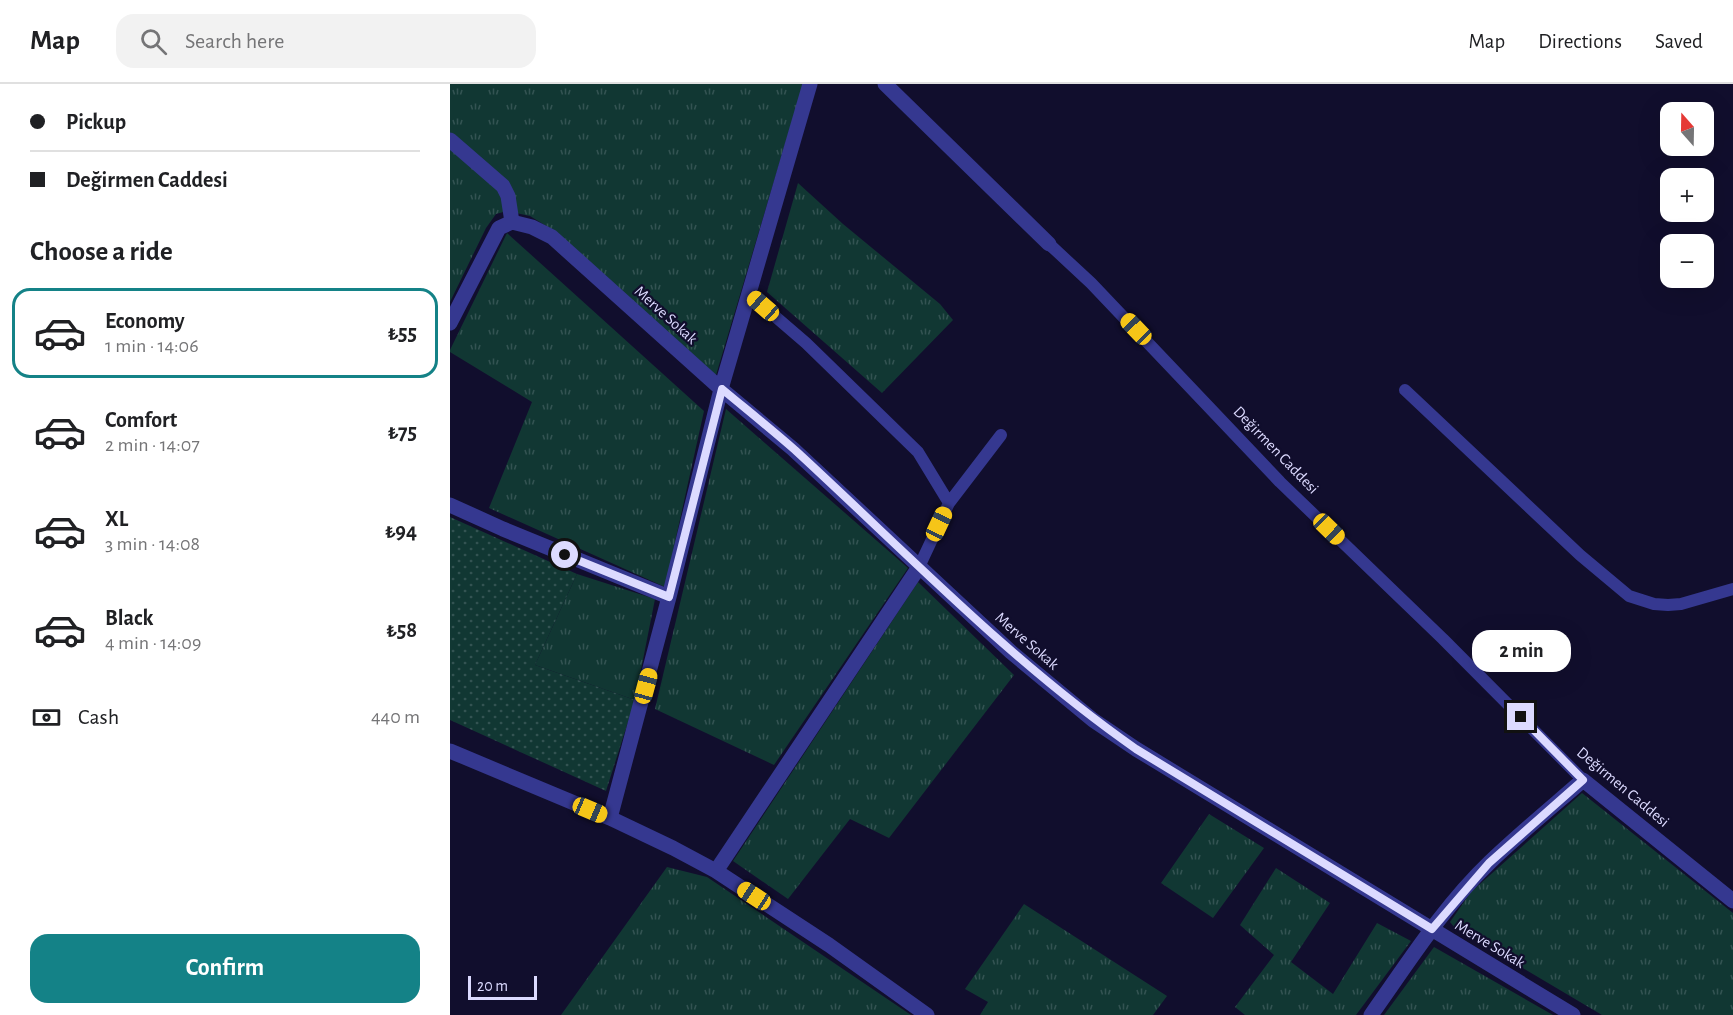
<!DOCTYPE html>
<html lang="en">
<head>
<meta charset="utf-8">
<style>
  :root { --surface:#fff; --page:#f2f2f2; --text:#202124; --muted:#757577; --line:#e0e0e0; --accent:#148287 }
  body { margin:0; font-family:"Alegreya Sans",sans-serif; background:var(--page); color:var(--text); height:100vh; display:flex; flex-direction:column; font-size:22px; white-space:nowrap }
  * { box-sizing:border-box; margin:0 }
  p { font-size:20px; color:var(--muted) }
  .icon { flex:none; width:33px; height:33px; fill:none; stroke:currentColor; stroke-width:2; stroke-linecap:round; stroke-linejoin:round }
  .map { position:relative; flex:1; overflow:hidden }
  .panel { display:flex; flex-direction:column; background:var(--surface); width:450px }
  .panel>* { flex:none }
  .top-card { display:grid; align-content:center; height:132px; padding:0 30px; background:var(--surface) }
  .needle { width:39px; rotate:340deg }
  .controls { position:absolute; left:1210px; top:18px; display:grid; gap:12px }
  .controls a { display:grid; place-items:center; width:54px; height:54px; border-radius:12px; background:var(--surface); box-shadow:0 6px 24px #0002; font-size:30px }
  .scale { position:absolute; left:18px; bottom:15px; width:69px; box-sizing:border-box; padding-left:6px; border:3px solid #dcdaff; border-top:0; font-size:16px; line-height:21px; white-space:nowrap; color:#dcdaff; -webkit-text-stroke:4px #110e2d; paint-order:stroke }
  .end { position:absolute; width:27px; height:27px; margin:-14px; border:8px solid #dcdaff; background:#111; box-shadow:0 0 0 3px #111 }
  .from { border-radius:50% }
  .bubble { position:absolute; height:42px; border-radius:18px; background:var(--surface); box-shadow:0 6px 24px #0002; font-size:20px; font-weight:600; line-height:42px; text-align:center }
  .car { position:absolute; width:18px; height:36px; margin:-18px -9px; border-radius:8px; box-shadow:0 0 4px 2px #0007; background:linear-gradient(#f5c518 24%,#345 0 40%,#f5c518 0 76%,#345 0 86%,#f5c518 0) }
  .top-card b { display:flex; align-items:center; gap:21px; height:57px; font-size:22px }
  .top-card b+b { border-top:2px solid var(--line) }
  .top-card i { width:15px; height:15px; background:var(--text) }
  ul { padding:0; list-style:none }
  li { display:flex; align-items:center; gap:18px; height:90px; margin:0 12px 9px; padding:0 18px; border:3px solid transparent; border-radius:18px }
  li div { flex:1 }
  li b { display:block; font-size:22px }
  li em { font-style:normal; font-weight:600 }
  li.selected { border-color:var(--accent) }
  li>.icon { width:54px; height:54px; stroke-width:1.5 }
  h2 { padding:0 30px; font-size:27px; line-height:72px }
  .pay { display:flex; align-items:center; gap:15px; height:66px; padding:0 30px; font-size:22px }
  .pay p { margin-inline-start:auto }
  .cta { display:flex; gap:12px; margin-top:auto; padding:12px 30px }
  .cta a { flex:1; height:69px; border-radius:18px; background:var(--accent); color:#fff; font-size:24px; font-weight:600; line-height:69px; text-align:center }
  header { display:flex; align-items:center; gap:36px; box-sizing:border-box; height:84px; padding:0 30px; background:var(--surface); border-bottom:2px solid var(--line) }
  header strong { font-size:28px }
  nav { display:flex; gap:33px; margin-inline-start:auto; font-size:21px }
  .search { width:420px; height:54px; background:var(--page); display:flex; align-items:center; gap:15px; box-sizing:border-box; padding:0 21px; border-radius:18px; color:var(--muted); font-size:22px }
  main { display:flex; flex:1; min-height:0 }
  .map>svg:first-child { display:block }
  .grass { fill:url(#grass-tufts) }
  .garden { fill:url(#garden-dots) }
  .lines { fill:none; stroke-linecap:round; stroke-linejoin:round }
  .service { stroke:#353890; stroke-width:12 }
  .minor { stroke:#353890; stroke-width:15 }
  .route { stroke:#dcdaff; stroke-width:8 }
  .labels { text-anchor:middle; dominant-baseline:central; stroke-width:4.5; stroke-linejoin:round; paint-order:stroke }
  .street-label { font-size:16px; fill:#dcdaff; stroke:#110e2d }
</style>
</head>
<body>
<header>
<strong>Map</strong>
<div class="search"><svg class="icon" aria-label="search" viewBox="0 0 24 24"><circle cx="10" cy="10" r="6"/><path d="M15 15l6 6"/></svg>Search here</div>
<nav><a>Map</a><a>Directions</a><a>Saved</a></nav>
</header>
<main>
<section class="panel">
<div class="top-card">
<b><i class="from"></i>Pickup</b>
<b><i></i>Değirmen Caddesi</b>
</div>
<h2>Choose a ride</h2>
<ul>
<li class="selected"><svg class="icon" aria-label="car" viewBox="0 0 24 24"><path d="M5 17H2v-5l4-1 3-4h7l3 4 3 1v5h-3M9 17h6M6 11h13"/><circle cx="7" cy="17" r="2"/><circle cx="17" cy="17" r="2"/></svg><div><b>Economy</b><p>1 min · 14:06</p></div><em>₺55</em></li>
<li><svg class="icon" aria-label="car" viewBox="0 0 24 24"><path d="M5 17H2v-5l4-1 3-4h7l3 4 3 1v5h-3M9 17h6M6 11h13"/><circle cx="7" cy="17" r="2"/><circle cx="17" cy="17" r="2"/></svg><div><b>Comfort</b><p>2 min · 14:07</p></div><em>₺75</em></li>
<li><svg class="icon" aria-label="car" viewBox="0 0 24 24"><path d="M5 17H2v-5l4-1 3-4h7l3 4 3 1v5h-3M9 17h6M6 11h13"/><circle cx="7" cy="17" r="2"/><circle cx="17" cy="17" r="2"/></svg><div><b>XL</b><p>3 min · 14:08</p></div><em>₺94</em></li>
<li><svg class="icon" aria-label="car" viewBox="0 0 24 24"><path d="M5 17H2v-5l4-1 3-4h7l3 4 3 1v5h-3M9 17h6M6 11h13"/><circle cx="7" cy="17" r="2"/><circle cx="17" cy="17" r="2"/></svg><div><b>Black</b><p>4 min · 14:09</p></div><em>₺58</em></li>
</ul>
<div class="pay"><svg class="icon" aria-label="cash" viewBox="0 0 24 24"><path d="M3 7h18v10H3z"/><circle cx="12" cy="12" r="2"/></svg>Cash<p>440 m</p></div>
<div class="cta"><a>Confirm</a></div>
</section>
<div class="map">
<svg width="1283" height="931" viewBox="0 0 1283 931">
  <defs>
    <pattern id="grass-tufts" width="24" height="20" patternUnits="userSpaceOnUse" patternTransform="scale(1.5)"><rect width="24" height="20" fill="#113733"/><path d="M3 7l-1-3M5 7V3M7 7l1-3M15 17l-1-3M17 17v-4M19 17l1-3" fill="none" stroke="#335352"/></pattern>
    <pattern id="garden-dots" width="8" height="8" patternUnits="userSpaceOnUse" patternTransform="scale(1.5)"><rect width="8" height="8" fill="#113733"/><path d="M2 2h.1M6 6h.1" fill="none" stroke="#335352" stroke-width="1.8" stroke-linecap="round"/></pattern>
  </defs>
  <rect width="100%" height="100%" fill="#110e2d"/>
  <!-- grass -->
  <path class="grass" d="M0,0H353L266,291L106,148L80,132L57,127L46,130L36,144L0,218Z
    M348,99L393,140L490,220L503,236L432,309L317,208Z
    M57,149L254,327L215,503L39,424L82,318L0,268V266Z
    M276,325L458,484L324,681L205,625Z
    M127,490L205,515L185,616L85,581Z
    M468,498L564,591L439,754L400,735L338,815L283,777Z
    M1132,709L1283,829V931H1152L1005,844L1000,838L1021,808Z
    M759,730L814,764L763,834L711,799Z
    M217,783L257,793L461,931H111Z
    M826,784L880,819L841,878L883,910L927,839L961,857L906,931H795L785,923L824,871L790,841Z
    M574,820L717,912L703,931H530L538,918L515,905Z
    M984,863L1103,931H934Z"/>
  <!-- garden -->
  <path class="garden" d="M0,433L127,490L85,581L185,616L156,707L0,636Z"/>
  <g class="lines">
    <!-- service -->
    <path class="service" d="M599,160L641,199L830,398L993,555L1133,696
      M299,210L356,259L468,368L499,419
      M955,306L1130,471L1179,512L1204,520L1218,521L1231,520L1283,505
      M469,483L499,419L551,351"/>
    <!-- minor -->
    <path class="minor" d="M435,0L599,160
      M0,56L53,102L58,112L62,138
      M62,138L82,143L102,153L271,305L343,365L561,568L643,636L686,665L1123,931
      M0,239L49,144L62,138
      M0,421L53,445L219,513
      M0,667L160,734L223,764L266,787L379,861L477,931
      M160,734L219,513L271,305L360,0
      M266,787L469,483
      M921,931C958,879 993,823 1040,778C1069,750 1102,723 1133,696L1283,817"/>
  </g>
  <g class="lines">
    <!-- route -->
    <path class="route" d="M115,471L219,513L272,305C296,325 321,345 345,366C457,469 560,577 686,665L982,845L1039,779L1133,696L1071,633"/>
  </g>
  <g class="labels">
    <!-- street labels -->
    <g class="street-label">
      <text transform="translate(216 231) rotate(42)">Merve Sokak</text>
      <text transform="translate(826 366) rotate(46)">Değirmen Caddesi</text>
      <text transform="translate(577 557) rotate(41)">Merve Sokak</text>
      <text transform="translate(1173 703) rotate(40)">Değirmen Caddesi</text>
      <text transform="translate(1040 860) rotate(31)">Merve Sokak</text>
    </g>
  </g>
</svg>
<div class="controls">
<a><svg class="needle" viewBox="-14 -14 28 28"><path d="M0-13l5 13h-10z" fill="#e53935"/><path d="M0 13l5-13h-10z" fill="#757577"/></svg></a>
<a>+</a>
<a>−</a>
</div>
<div class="scale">20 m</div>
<i class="end from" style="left:115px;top:471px"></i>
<i class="end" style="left:1071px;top:633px"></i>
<div class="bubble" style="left:1022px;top:546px;width:99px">2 min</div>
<i class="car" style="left:313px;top:222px;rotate:311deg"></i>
<i class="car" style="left:686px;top:245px;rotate:316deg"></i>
<i class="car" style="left:489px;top:440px;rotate:25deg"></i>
<i class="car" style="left:879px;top:445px;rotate:134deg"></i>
<i class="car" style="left:196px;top:602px;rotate:15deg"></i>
<i class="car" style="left:140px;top:726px;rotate:113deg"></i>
<i class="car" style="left:304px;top:812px;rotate:303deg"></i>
</div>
</main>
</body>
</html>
